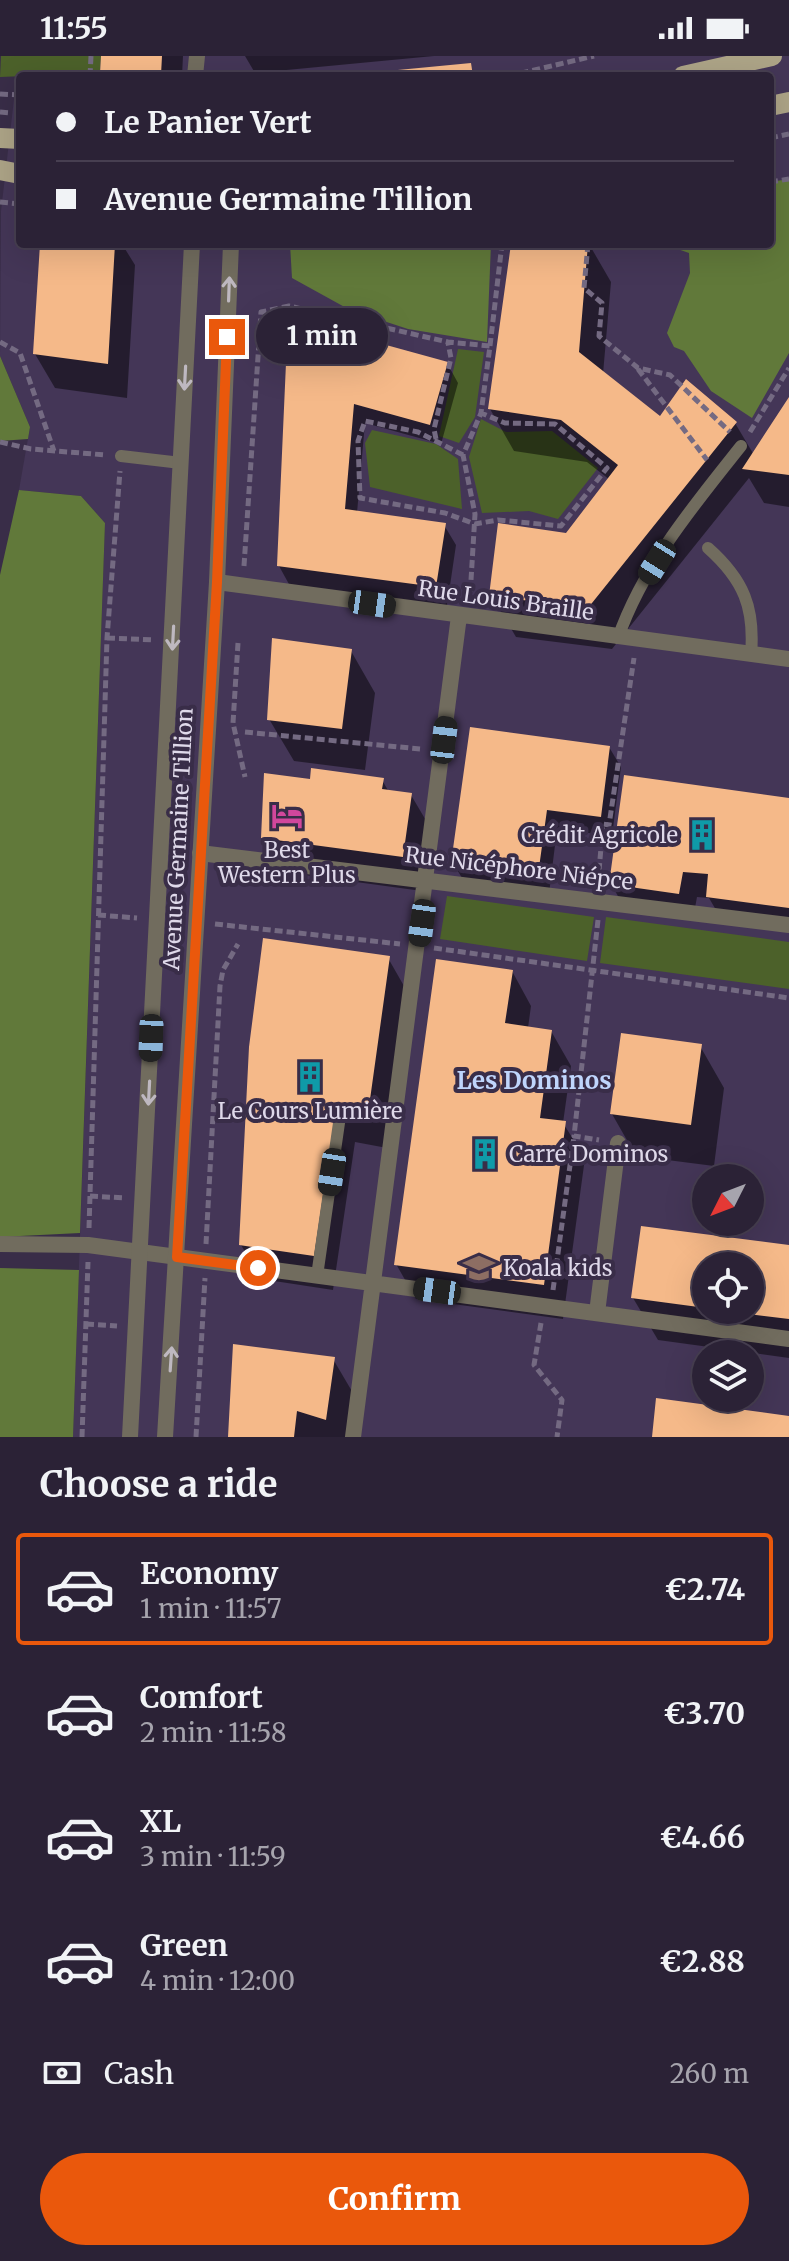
<!DOCTYPE html>
<html lang="en">
<head>
<meta charset="utf-8">
<style>
  :root { --surface:#2b2236; --page:#332a3e; --text:#f1f3f6; --muted:#a6a4ad; --line:#473f51; --accent:#ea580c }
  body { margin:0; font-family:Merriweather,serif; background:var(--page); color:var(--text); height:100vh; display:flex; flex-direction:column; font-size:30px; white-space:nowrap }
  * { box-sizing:border-box; margin:0 }
  p { font-size:26px; color:var(--muted) }
  .icon { flex:none; width:44px; height:44px; fill:none; stroke:currentColor; stroke-width:2; stroke-linecap:round; stroke-linejoin:round }
  .map { position:relative; height:1381px; overflow:hidden }
  .drawer { display:flex; flex-direction:column; background:var(--surface); flex:1 }
  .drawer>* { flex:none }
  .hud { position:absolute; left:16px; top:16px; width:758px; height:176px; border-radius:8px; box-shadow:0 8px 32px #0002,0 0 0 2px var(--line); display:grid; align-content:center; height:176px; padding:0 40px; background:var(--surface) }
  .needle { width:52px; rotate:228deg }
  .buttons { position:absolute; left:692px; top:1108px; display:grid; gap:16px }
  .buttons a { display:grid; place-items:center; width:72px; height:72px; border-radius:50%; background:var(--surface); box-shadow:0 8px 32px #0002,0 0 0 2px var(--line); font-size:40px }
  .end { position:absolute; width:36px; height:36px; margin:-18px; border:10px solid #ea580c; background:#fff; box-shadow:0 0 0 4px #fff }
  .from { border-radius:50% }
  .bubble { position:absolute; height:56px; border-radius:28px; background:var(--surface); box-shadow:0 8px 32px #0002,0 0 0 2px var(--line); font-size:26px; font-weight:700; line-height:56px; text-align:center }
  .car { position:absolute; width:24px; height:48px; margin:-24px -12px; border-radius:10px; box-shadow:0 0 6px 2px #0007; background:linear-gradient(#222 24%,#8ab4d8 0 40%,#222 0 76%,#8ab4d8 0 86%,#222 0) }
  .hud b { display:flex; align-items:center; gap:28px; height:76px; font-size:30px }
  .hud b+b { border-top:2px solid var(--line) }
  .hud i { width:20px; height:20px; background:var(--text) }
  ul { padding:0; list-style:none }
  li { display:flex; align-items:center; gap:24px; height:112px; margin:0 16px 12px; padding:0 24px; border:4px solid transparent; border-radius:8px }
  li div { flex:1 }
  li b { display:block; font-size:30px }
  li em { font-style:normal; font-weight:700 }
  li.on { border-color:var(--accent) }
  li>.icon { width:72px; height:72px; stroke-width:1.5 }
  h2 { padding:0 40px; font-size:36px; line-height:96px }
  .pay { display:flex; align-items:center; gap:20px; height:88px; padding:0 40px; font-size:30px }
  .pay p { margin-inline-start:auto }
  .cta { display:flex; gap:16px; margin-top:auto; padding:16px 40px }
  .cta a { flex:1; height:92px; border-radius:48px; background:var(--accent); color:#fff; font-size:32px; font-weight:700; line-height:92px; text-align:center }
  .status { display:flex; justify-content:space-between; align-items:center; height:56px; padding:0 40px; background:var(--surface); direction:ltr }
  .status svg { height:22px; fill:currentColor }
  .map>svg:first-child { display:block }
  .built { fill:#443657; fill-rule:evenodd }
  .green { fill:#4c612a }
  .forest { fill:#61793a }
  .shadow { fill:#0007; fill-rule:evenodd }
  .building { fill:#f5b989 }
  .lines { fill:none; stroke-linecap:round; stroke-linejoin:round }
  .path { stroke:#746a82; stroke-width:5; stroke-dasharray:8 4; stroke-linecap:butt }
  .service { stroke:#716c5e; stroke-width:12 }
  .minor { stroke:#716c5e; stroke-width:16 }
  .tertiary { stroke:#716c5e; stroke-width:16 }
  .primary { stroke:#ada487; stroke-width:20 }
  .oneway { stroke:#beb8c0 }
  .route { stroke:#ea580c; stroke-width:10 }
  .labels { text-anchor:middle; dominant-baseline:central; stroke-width:8; stroke-linejoin:round; paint-order:stroke }
  .street-label { font-size:22px; fill:#dfd9ea; stroke:#392d48 }
  .poi-label { font-size:22px; fill:#dfd9ea; stroke:#392d48 }
  .neighbourhood-label { font-size:24px; font-weight:bold; fill:#bfd5fc; stroke:#392d48 }
</style>
</head>
<body>
<div class="status"><b>11:55</b><svg viewBox="0 0 49 12"><path d="M0 12V9h3v3zM5 12V6h3v6zM10 12V3h3v9zM15 12V0h3v12zM26 1h20v11H26zM47 4h2v5h-2z"/></svg></div>
<div class="map">
<svg width="789" height="1381" viewBox="0 0 789 1381">
  <rect width="100%" height="100%" fill="#392d48"/>
  <!-- built -->
  <path class="built" d="M19,0H789V1381H73L105,467L81,440L19,434L30,371L0,300L1,155ZM20,20H770V188H20ZM706,1122H750V1166H706ZM706,1210H750V1254H706ZM706,1298H750V1342H706Z"/>
  <!-- green -->
  <path class="green" d="M1,0H101L100,17L0,21Z
    M458,293L484,296L475,361L459,387L439,380Z
    M481,363L506,376L552,375L598,412L558,463L529,455L482,457L469,401Z
    M372,374L436,388L458,403L462,453L370,431L365,387Z
    M447,840L594,861L587,905L440,883Z
    M606,861L789,886V933L600,907Z"/>
  <!-- forest -->
  <path class="forest" d="M789,123V297L752,362L711,335L684,295L674,291L667,277L690,217L689,197L666,189L633,188H770V126Z
    M290,188H491L487,286L408,273L350,254L292,222Z
    M0,300L30,371L28,383L0,385Z
    M19,434L81,440L105,467L80,1177L0,1181V519Z
    M0,1212L79,1214L73,1381H0Z"/>
  <!-- shadow -->
  <path class="shadow" d="M103,0H183L182,20H104Z
    M245,0H434L255,17Z
    M42,188H122L135,209L127,342L55,332L35,298Z
    M513,188H589L611,226L603,318L660,363L735,367L754,399L789,345V451L764,447L749,422L612,593L516,581L491,539L567,479L610,424L587,406L514,395L490,353Z
    M290,264L447,307L458,327L441,388L365,367L357,457L444,469L456,489L447,550L290,530L279,510Z
    M351,595L375,637L365,714L294,705L269,663Z
    M609,691L621,711L612,780L557,773L549,838L465,827L453,807Z
    M382,724L389,736L411,739L431,773L422,835L283,816L263,781Z
    M789,744V875L723,866L709,842L697,841L693,863L626,854L611,828Z
    M388,902L408,937L387,1092L355,1086L333,1234L261,1223L241,1189Z
    M512,915L531,950L528,972L551,975L571,1010L563,1067L585,1102L563,1263L416,1243L396,1208Z
    M700,990L724,1032L714,1110L636,1100L612,1058Z
    M642,1172L789,1191V1302L658,1284L633,1242ZM706,1210H750V1254H706Z
    M333,1303L353,1337L347,1381H230Z"/>
  <!-- building -->
  <path class="building" d="M101,0H162L161,19L100,17Z
    M471,7L473,20H356V18Z
    M40,188H115L108,308L33,298Z
    M511,188H588L579,296L660,360L686,323L737,366L588,552L489,540L498,467L566,477L618,409L561,364L488,353Z
    M288,262L448,306L430,369L354,348L345,453L446,467L436,531L277,510Z
    M789,341V419L742,413Z
    M272,582L352,593L342,673L267,664Z
    M470,671L610,690L601,761L547,754L538,819L451,807Z
    M311,712L384,722L382,733L412,737L403,801L261,782L264,717L310,723Z
    M624,719L789,742V852L706,841L708,818L683,816L679,838L609,828Z
    M263,882L390,900L368,1058L336,1052L314,1200L239,1189L249,991Z
    M436,903L513,914L505,967L552,974L540,1062L566,1065L544,1229L394,1209Z
    M621,977L702,988L691,1069L610,1058Z
    M641,1170L789,1189V1263L732,1256L750,1254V1210H706V1252L631,1242Z
    M233,1288L335,1301L326,1364L297,1355L294,1381H228Z
    M656,1342L789,1360V1381H652Z"/>
  <g class="lines">
    <!-- path -->
    <path class="path" d="M472,18L476,20
      M90,20L91,0
      M509,20L594,0
      M0,38L20,39
      M0,56L11,57
      M770,82L789,78
      M770,126L789,123
      M0,146L20,148
      M588,188L584,232L602,247L599,280L638,312L670,319L730,376
      M0,286L20,297L54,395
      M490,290L502,188
      M638,313L707,404
      M750,376L789,312
      M436,383L434,373L451,302L448,287
      M0,386L31,393L106,399
      M463,399L418,376L365,365L358,385L360,442L445,457L475,468L498,464L561,470L607,412L555,368L505,367L481,357
      M244,510L261,256L289,250L448,286L490,290L481,357L463,399L475,458L470,541
      M107,582L154,584
      M238,587L233,667L245,721
      M245,676L420,693
      M598,827L603,768L609,769L634,602
      M98,859L137,862
      M598,864L574,1080L599,1084
      M215,868L400,888
      M434,892L789,942
      M90,1140L125,1142
      M89,1172L107,582L120,415
      M206,1188L220,930L223,914L238,888
      M553,1234L574,1080
      M541,1267L534,1309L562,1344L557,1381
      M86,1268L117,1270
      M82,1381L88,1206
      M196,1381L205,1222"/>
    <!-- service -->
    <path class="service" d="M121,400L181,407
      M708,492C744,524 755,552 751,599
      M618,582C643,510 694,449 741,390
      M317,1220L340,1060"/>
    <!-- minor -->
    <path class="minor" d="M195,20L197,0
      M217,526L789,603
      M200,797L789,869
      M0,1188L88,1189L789,1283
      M597,1257L618,1087
      M353,1381L459,560"/>
    <!-- tertiary -->
    <path class="tertiary" d="M130,1381L192,188
      M165,1381L217,526L231,188"/>
    <!-- primary -->
    <path class="primary" d="M683,20L772,0
      M770,50L789,46
      M0,82L20,83
      M0,114L20,118"/>
  </g>
  <!-- one-way arrows -->
  <defs><path id="oneway-shaft" d="M-6 0H5M1.5-3L5.5 0L1.5 3" fill="none" stroke-width="1.6" stroke-linecap="round" stroke-linejoin="round" transform="scale(2)"/></defs>
  <g class="oneway">
    <use href="#oneway-shaft" transform="translate(229 233) rotate(-88)"/>
    <use href="#oneway-shaft" transform="translate(185 322) rotate(93)"/>
    <use href="#oneway-shaft" transform="translate(173 582) rotate(93)"/>
    <use href="#oneway-shaft" transform="translate(149 1037) rotate(93)"/>
    <use href="#oneway-shaft" transform="translate(171 1303) rotate(-86)"/>
  </g>
  <g class="lines">
    <!-- route -->
    <path class="route" d="M227,281L217,526L177,1201L258,1212"/>
  </g>
  <!-- icons -->
  <defs>
    <symbol id="hotel-bare" viewBox="-9 -9 18 18"><path d="M-6-4.5h1.5V1H6V5H4.5V3h-9V5H-6ZM-4 0a1.8 1.8 0 1 1 3.6 0ZM.5 0V-2.5h3Q6-2.5 6 0Z" fill="#d1479c" stroke="#392d48" stroke-width="2.5" paint-order="stroke"/></symbol>
    <symbol id="building-bare" viewBox="-9 -9 18 18"><path d="M-4-6H4V6H1V3H-1V6H-4ZM-2.5-4.3h1.7v1.8h-1.7ZM.8-4.3h1.7v1.8H.8ZM-2.5-1h1.7V.8h-1.7ZM.8-1h1.7V.8H.8Z" fill="#0f9aa8" stroke="#392d48" stroke-width="2.5" paint-order="stroke"/></symbol>
    <symbol id="school-bare" viewBox="-9 -9 18 18"><path d="M0-5L7-2L0 1L-7-2ZM-4 1L0 2.5L4 1V4Q0 6-4 4Z" fill="#8d6e63" stroke="#392d48" stroke-width="2.5" paint-order="stroke"/></symbol>
  </defs>
  <g fill-rule="evenodd">
    <use href="#hotel-bare" x="265" y="738" width="44" height="44"/>
    <use href="#building-bare" x="680" y="757" width="44" height="44"/>
    <use href="#building-bare" x="288" y="999" width="44" height="44"/>
    <use href="#building-bare" x="463" y="1076" width="44" height="44"/>
    <use href="#school-bare" x="457" y="1190" width="44" height="44"/>
  </g>
  <g class="labels">
    <!-- street labels -->
    <g class="street-label">
      <text transform="translate(506 544) rotate(8)">Rue Louis Braille</text>
      <text transform="translate(178 783) rotate(-87)">Avenue Germaine Tillion</text>
      <text transform="translate(519 812) rotate(7)">Rue Nicéphore Niépce</text>
    </g>
    <!-- poi labels -->
    <g class="poi-label">
      <text x="678" y="779" text-anchor="end">Crédit Agricole</text>
      <text x="287" y="794">Best<tspan x="287" dy="25">Western Plus</tspan></text>
      <text x="310" y="1055">Le Cours Lumière</text>
      <text x="509" y="1098" text-anchor="start">Carré Dominos</text>
      <text x="503" y="1212" text-anchor="start">Koala kids</text>
    </g>
    <!-- neighbourhood labels -->
    <g class="neighbourhood-label">
      <text x="534" y="1024">Les Dominos</text>
    </g>
  </g>
</svg>
<div class="buttons">
<a><svg class="needle" viewBox="-14 -14 28 28"><path d="M0-13l5 13h-10z" fill="#e53935"/><path d="M0 13l5-13h-10z" fill="#a6a4ad"/></svg></a>
<a><svg class="icon" aria-label="locate" viewBox="0 0 24 24"><circle cx="12" cy="12" r="6"/><path d="M12 2v4M12 18v4M2 12h4M18 12h4"/></svg></a>
<a><svg class="icon" aria-label="layers" viewBox="0 0 24 24"><path d="M12 4l9 5-9 5-9-5zM3 14l9 5 9-5"/></svg></a>
</div>
<i class="end from" style="left:258px;top:1212px"></i>
<i class="end" style="left:227px;top:281px"></i>
<div class="bubble" style="left:256px;top:252px;width:132px">1 min</div>
<i class="car" style="left:657px;top:506px;rotate:212deg"></i>
<i class="car" style="left:372px;top:548px;rotate:98deg"></i>
<i class="car" style="left:444px;top:684px;rotate:7deg"></i>
<i class="car" style="left:422px;top:867px;rotate:188deg"></i>
<i class="car" style="left:151px;top:982px;rotate:182deg"></i>
<i class="car" style="left:332px;top:1116px;rotate:189deg"></i>
<i class="car" style="left:437px;top:1235px;rotate:278deg"></i>
<div class="hud">
<b><i class="from"></i>Le Panier Vert</b>
<b><i></i>Avenue Germaine Tillion</b>
</div>
</div>
<section class="drawer">
<h2>Choose a ride</h2>
<ul>
<li class="on"><svg class="icon" aria-label="car" viewBox="0 0 24 24"><path d="M5 17H2v-5l4-1 3-4h7l3 4 3 1v5h-3M9 17h6M6 11h13"/><circle cx="7" cy="17" r="2"/><circle cx="17" cy="17" r="2"/></svg><div><b>Economy</b><p>1 min · 11:57</p></div><em>€2.74</em></li>
<li><svg class="icon" aria-label="car" viewBox="0 0 24 24"><path d="M5 17H2v-5l4-1 3-4h7l3 4 3 1v5h-3M9 17h6M6 11h13"/><circle cx="7" cy="17" r="2"/><circle cx="17" cy="17" r="2"/></svg><div><b>Comfort</b><p>2 min · 11:58</p></div><em>€3.70</em></li>
<li><svg class="icon" aria-label="car" viewBox="0 0 24 24"><path d="M5 17H2v-5l4-1 3-4h7l3 4 3 1v5h-3M9 17h6M6 11h13"/><circle cx="7" cy="17" r="2"/><circle cx="17" cy="17" r="2"/></svg><div><b>XL</b><p>3 min · 11:59</p></div><em>€4.66</em></li>
<li><svg class="icon" aria-label="car" viewBox="0 0 24 24"><path d="M5 17H2v-5l4-1 3-4h7l3 4 3 1v5h-3M9 17h6M6 11h13"/><circle cx="7" cy="17" r="2"/><circle cx="17" cy="17" r="2"/></svg><div><b>Green</b><p>4 min · 12:00</p></div><em>€2.88</em></li>
</ul>
<div class="pay"><svg class="icon" aria-label="cash" viewBox="0 0 24 24"><path d="M3 7h18v10H3z"/><circle cx="12" cy="12" r="2"/></svg>Cash<p>260 m</p></div>
<div class="cta"><a>Confirm</a></div>
</section>
</body>
</html>
